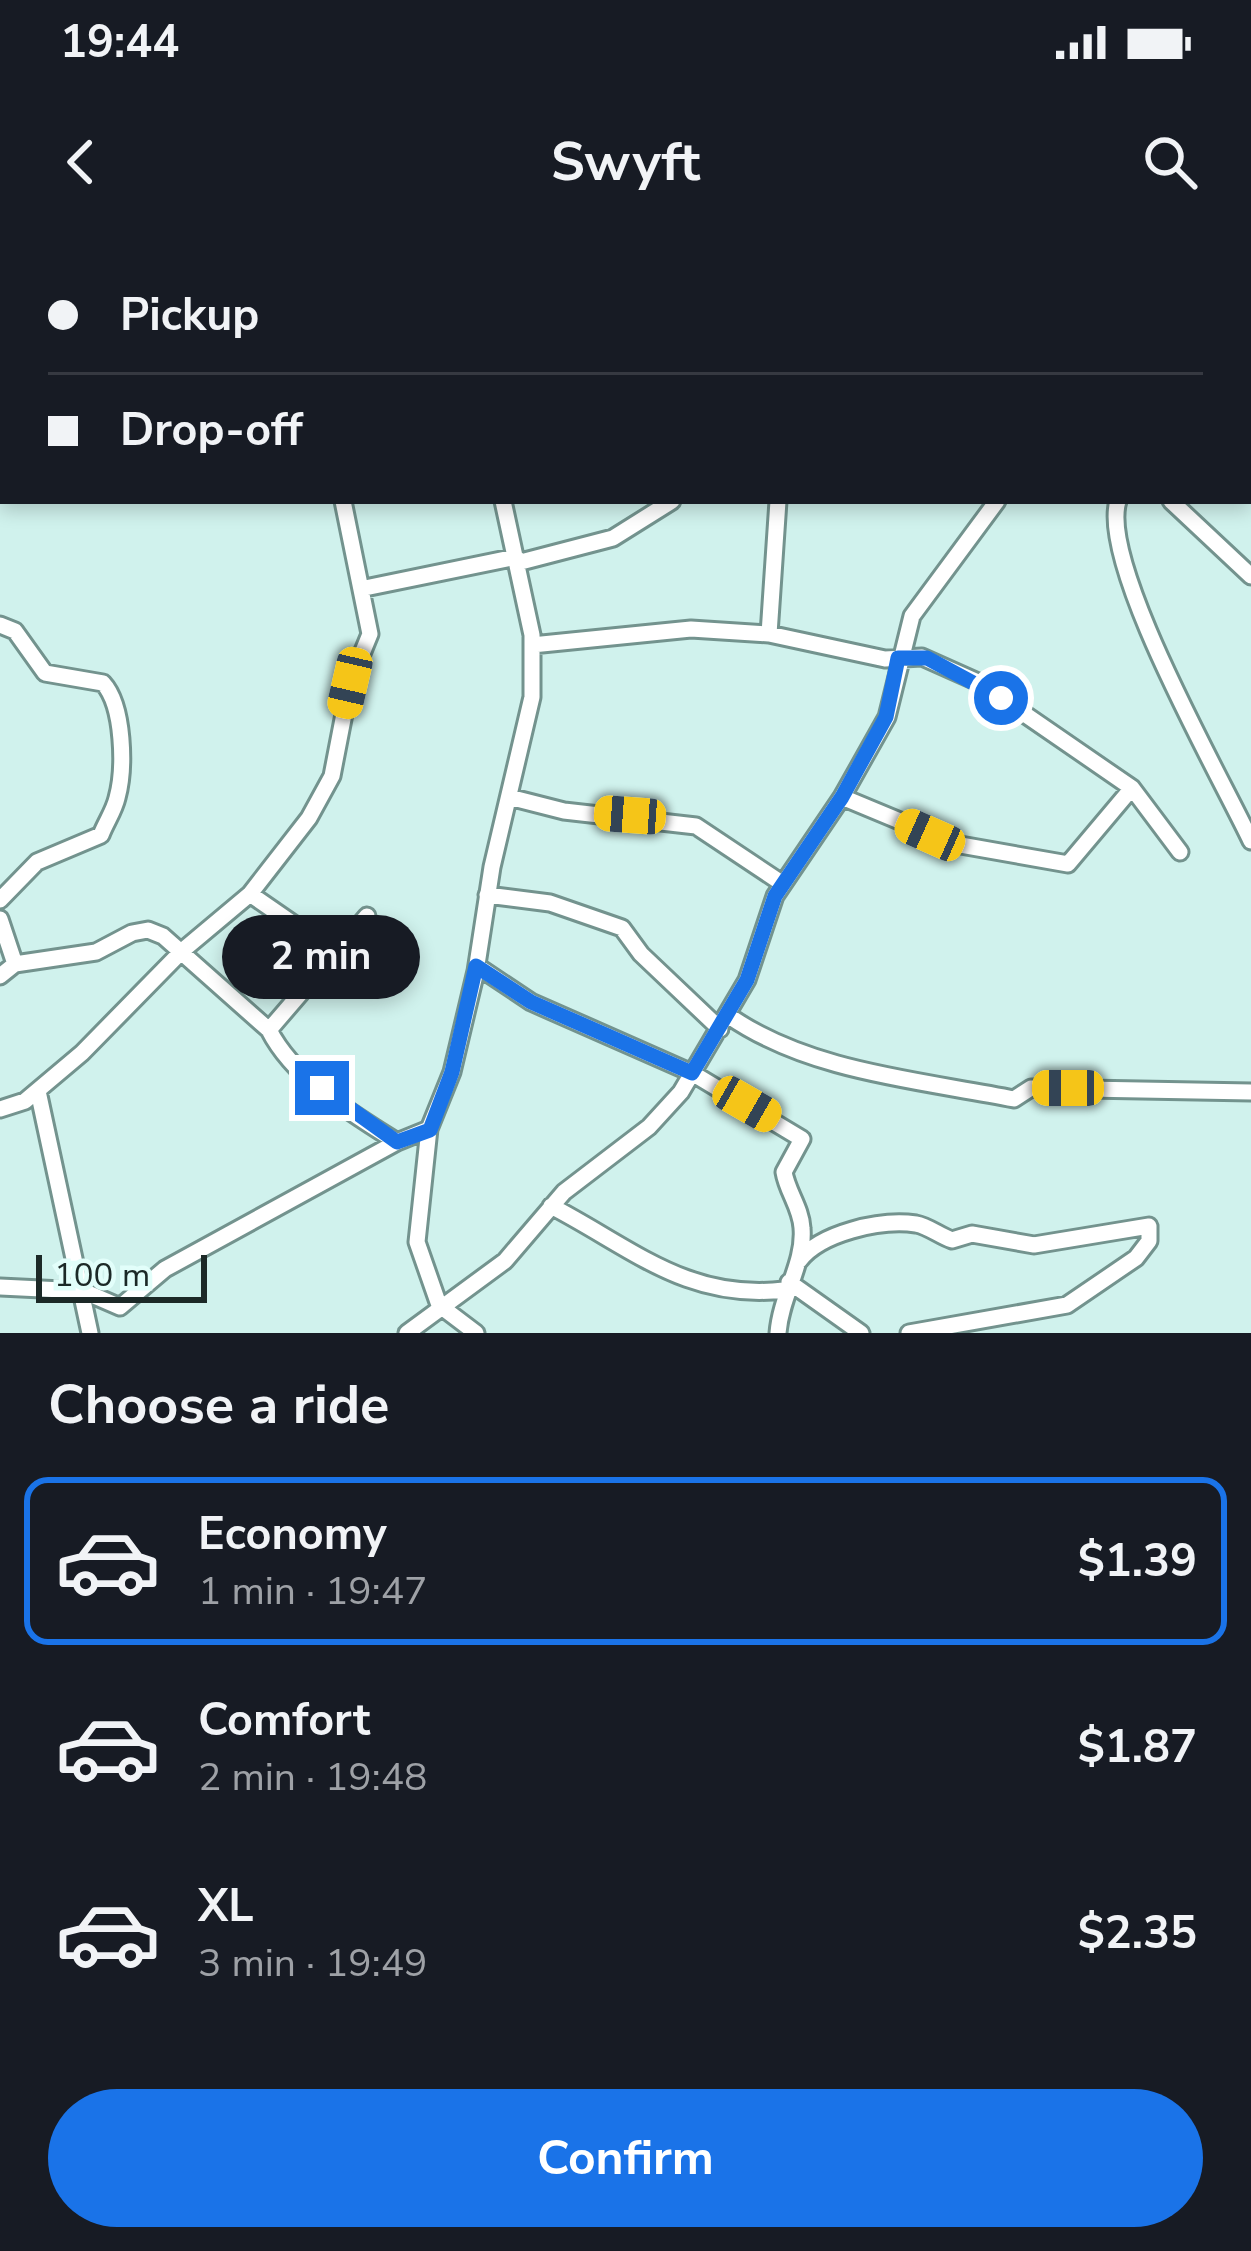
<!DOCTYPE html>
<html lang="en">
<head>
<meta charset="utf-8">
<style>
  :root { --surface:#171b24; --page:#20242c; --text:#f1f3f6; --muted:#9ea1a6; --line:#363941; --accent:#1a73e8 }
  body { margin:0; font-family:"Nunito Sans",sans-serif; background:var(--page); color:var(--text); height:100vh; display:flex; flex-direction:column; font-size:45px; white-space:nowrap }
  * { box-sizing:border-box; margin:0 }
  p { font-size:39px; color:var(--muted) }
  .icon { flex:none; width:66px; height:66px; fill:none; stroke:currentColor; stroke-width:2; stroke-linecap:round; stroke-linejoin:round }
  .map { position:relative; height:1093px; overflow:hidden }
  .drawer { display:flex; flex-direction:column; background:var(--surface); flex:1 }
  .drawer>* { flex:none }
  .hud { position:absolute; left:0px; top:0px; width:1251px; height:264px; box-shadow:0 6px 18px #0003; display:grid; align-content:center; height:264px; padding:0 48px; background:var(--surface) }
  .scale { position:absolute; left:36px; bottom:30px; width:171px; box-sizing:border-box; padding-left:12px; border:6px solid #1c2927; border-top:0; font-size:33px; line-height:42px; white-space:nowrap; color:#1c2927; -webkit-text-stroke:9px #e2fefa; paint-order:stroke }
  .end { position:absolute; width:54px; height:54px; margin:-27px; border:15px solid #1a73e8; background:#fff; box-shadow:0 0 0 6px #fff }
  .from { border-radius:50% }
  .bubble { position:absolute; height:84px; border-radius:42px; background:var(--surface); box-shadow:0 6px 18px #0003; font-size:39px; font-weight:700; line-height:84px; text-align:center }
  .car { position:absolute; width:36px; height:72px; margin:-36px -18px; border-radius:15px; box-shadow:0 0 9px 3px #0007; background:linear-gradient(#f5c518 24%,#345 0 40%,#f5c518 0 76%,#345 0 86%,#f5c518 0) }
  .hud b { display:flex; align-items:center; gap:42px; height:114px; font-size:45px }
  .hud b+b { border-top:3px solid var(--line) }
  .hud i { width:30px; height:30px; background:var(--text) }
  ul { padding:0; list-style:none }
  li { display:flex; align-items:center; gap:36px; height:168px; margin:0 24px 18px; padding:0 24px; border:6px solid transparent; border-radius:24px }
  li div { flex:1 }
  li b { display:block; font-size:45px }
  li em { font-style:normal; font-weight:700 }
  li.active { border-color:var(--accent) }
  li>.icon { width:108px; height:108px; stroke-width:1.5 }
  h2 { padding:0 48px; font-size:54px; line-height:144px }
  .primary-button { display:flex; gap:24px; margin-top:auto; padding:24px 48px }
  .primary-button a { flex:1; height:138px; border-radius:72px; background:var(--accent); color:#fff; font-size:48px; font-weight:700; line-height:138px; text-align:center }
  .status { display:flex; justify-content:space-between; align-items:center; height:84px; padding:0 60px; background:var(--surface); direction:ltr }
  .status svg { height:33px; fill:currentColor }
  header { display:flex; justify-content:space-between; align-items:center; height:156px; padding:0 48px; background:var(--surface); font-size:54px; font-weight:700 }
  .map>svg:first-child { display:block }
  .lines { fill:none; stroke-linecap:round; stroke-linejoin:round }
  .minor-casing { stroke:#73938e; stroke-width:21 }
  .minor { stroke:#fff; stroke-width:15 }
  .route { stroke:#1a73e8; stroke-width:15 }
</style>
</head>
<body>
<div class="status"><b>19:44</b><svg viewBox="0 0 49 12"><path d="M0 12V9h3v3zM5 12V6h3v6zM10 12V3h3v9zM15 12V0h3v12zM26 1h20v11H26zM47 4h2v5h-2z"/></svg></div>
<header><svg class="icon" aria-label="back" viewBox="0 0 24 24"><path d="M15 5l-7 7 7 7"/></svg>Swyft<svg class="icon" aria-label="search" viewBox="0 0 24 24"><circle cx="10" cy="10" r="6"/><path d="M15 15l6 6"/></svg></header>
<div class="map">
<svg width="1251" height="1093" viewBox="0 0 1251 1093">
  <rect width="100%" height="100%" fill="#d0f2ed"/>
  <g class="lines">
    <defs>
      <path id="minor" d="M122,0L123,3
        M358,0L360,3
        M537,0L538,3
        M896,0L899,3
        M1122,0L1123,3
        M196,3L199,0
        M340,3L344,0
        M719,3L723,0
        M1019,3L1020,0
        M1248,89L1251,83
        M1118,261C1099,324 1220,535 1251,601
        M1171,261L1251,336
        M517,323L613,298L672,261
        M365,348L516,317
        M0,385L15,391L45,433L103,443C124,466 125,529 117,558C114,571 106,582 101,595L37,622L0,660
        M769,394L778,261
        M532,405L691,389L769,394L885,419L922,417L978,442L1132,548L1180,612
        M509,557L564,571L696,586L783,644
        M842,557L955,604L1068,624L1132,548
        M250,654L334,712
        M487,655L550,663L622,688L641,714L720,789
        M0,679L15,724
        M477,726L531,762L692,833L802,899L784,932C787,951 801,968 802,988C805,1023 781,1055 778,1093
        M0,736L15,724L96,712L132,693L148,690L163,696L269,790C294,839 351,873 397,902
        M729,776C810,832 919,840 1014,859L1031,848L1251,852
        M269,790L367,676
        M38,851L90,1093
        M0,869L25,861L82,813L182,711L250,654L309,578L332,536L350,443L370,394L343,261
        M551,966C632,1008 687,1061 784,1050
        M799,1021C820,993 880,979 916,984C928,986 940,996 952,1000L972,994L1034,1005L1149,986V1001L1136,1018L1067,1065L909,1093
        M789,1042L861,1093
        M0,1047L83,1051L120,1067L165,1029L397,902L429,889
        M407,1093L505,1021L564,952L649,887L681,852L747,740L775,656L842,557L887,477L912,376L997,261
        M476,1093L439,1065L417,1002L429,889L452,832L476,731L492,627L532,457V395L503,261"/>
    </defs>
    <!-- minor casing -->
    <use href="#minor" class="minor-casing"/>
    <!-- minor -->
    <use href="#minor" class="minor"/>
  </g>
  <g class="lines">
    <!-- route -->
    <path class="route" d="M322,848L397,902L430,890L452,832L476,726L531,762L692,833L747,740L775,656L842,557L886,477L898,418H927L1001,458"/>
  </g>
</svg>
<div class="scale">100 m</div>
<i class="end from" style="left:1001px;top:458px"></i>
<i class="end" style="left:322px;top:848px"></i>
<div class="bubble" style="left:222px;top:675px;width:198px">2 min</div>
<i class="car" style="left:350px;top:443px;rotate:193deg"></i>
<i class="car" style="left:630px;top:575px;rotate:274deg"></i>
<i class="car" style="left:930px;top:595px;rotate:294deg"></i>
<i class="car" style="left:1068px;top:848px;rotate:270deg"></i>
<i class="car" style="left:747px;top:864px;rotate:120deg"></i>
<div class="hud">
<b><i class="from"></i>Pickup</b>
<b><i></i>Drop-off</b>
</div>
</div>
<section class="drawer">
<h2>Choose a ride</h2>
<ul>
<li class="active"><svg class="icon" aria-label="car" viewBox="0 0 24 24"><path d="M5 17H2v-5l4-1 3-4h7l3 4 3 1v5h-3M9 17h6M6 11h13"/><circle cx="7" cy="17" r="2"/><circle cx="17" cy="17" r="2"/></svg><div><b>Economy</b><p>1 min · 19:47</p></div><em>$1.39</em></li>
<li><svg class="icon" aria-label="car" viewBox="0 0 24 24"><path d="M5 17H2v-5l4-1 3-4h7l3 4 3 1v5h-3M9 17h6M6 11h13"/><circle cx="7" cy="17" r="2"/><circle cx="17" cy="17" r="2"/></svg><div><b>Comfort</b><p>2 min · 19:48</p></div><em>$1.87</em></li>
<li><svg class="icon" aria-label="car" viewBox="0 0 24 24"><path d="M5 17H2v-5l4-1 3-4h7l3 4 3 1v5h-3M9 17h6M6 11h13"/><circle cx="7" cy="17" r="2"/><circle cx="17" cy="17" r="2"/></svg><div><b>XL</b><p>3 min · 19:49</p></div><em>$2.35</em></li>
</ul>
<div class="primary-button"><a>Confirm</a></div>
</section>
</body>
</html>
